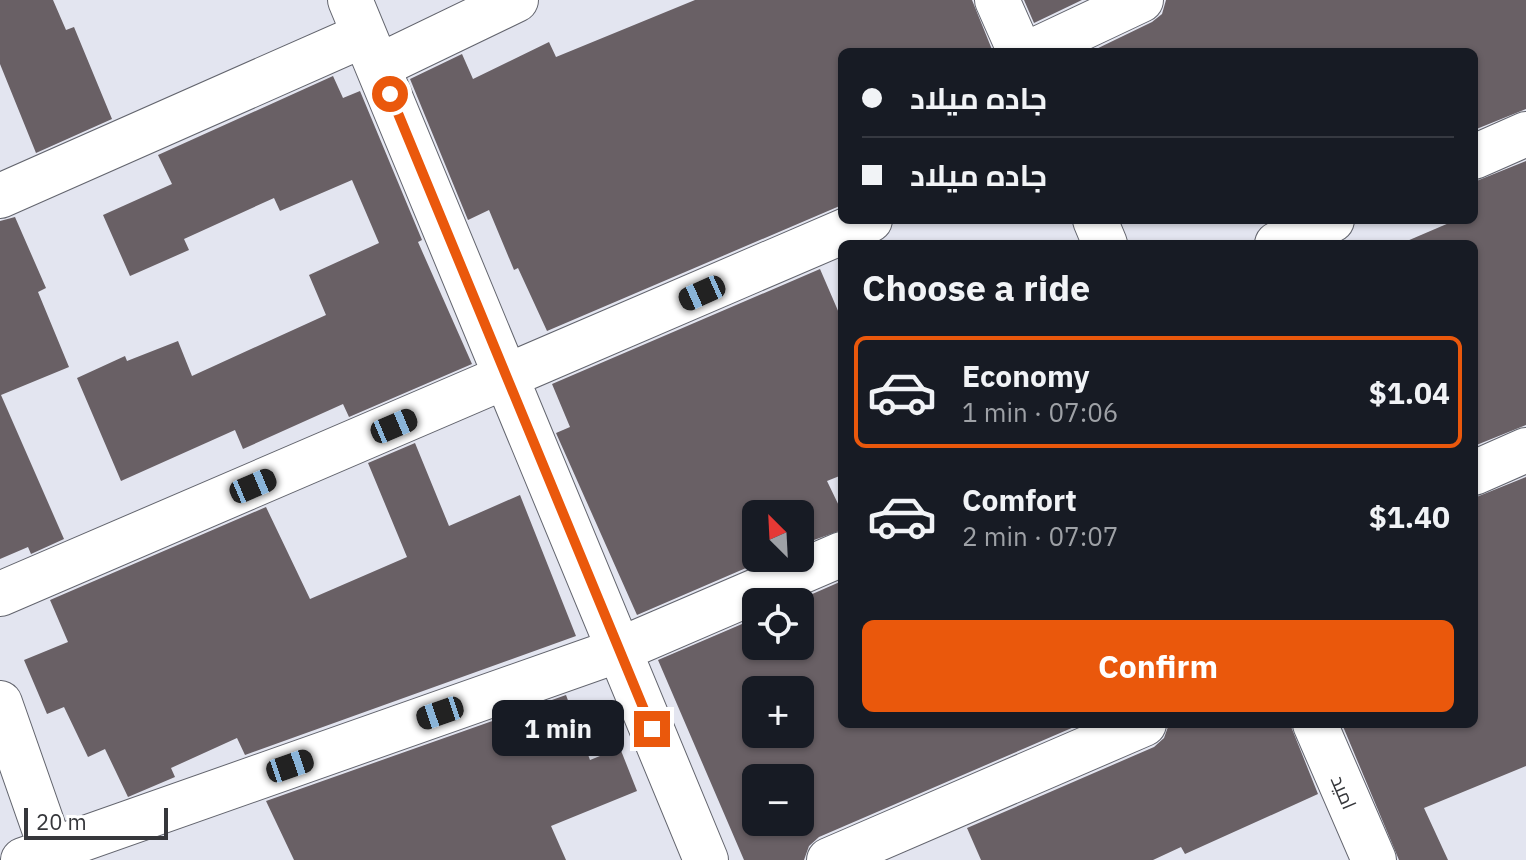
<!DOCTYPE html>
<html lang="en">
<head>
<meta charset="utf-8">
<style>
  :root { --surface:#171b24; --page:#242831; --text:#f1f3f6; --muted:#9ea1a6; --line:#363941; --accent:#ea580c }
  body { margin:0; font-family:"IBM Plex Sans",Cairo,sans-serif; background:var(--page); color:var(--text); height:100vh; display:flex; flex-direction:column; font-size:30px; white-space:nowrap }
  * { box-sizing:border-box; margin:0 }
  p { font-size:26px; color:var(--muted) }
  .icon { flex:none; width:44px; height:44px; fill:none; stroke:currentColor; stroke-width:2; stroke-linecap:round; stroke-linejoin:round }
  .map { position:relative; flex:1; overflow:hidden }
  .drawer { position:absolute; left:838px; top:240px; width:640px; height:488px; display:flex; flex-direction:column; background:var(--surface); border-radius:12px; box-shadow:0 2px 6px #0004 }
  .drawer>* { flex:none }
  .top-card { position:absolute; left:838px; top:48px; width:640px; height:176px; border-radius:12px; box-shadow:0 2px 6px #0004; display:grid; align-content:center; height:176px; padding:0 24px; background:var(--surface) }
  .needle { width:52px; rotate:336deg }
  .tools { position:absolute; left:742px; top:500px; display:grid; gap:16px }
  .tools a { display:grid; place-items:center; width:72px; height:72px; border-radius:12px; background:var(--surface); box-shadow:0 2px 6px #0004; font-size:40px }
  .scale { position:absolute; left:24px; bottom:20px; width:144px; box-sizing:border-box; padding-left:8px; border:4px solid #36373b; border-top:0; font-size:22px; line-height:28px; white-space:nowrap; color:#36373b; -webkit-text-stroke:6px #fff; paint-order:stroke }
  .end { position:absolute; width:36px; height:36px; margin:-18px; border:10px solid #ea580c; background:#fff; box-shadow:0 0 0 4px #fff }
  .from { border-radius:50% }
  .bubble { position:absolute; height:56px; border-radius:12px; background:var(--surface); box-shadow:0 2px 6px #0004; font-size:26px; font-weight:700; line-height:56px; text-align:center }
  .car { position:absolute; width:24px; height:48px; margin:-24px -12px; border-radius:10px; box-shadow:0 0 6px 2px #0007; background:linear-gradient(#222 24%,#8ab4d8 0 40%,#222 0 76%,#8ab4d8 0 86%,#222 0) }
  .top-card b { display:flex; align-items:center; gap:28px; height:76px; font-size:30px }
  .top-card b+b { border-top:2px solid var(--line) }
  .top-card i { width:20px; height:20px; background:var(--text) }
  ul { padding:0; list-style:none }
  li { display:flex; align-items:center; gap:24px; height:112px; margin:0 16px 12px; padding:0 8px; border:4px solid transparent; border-radius:12px }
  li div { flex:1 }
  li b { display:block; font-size:30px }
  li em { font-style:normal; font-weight:700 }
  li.on { border-color:var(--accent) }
  li>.icon { width:72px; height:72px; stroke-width:1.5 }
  h2 { padding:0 24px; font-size:36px; line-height:96px }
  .button { display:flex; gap:16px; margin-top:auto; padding:16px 24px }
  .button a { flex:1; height:92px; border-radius:12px; background:var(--accent); color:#fff; font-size:32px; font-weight:700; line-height:92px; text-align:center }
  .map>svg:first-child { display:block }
  .building { fill:#696065; fill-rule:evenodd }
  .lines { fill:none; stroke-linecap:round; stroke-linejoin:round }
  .minor-casing { stroke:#63656e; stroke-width:46 }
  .minor { stroke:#fff; stroke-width:44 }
  .route { stroke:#ea580c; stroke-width:10 }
  .labels { text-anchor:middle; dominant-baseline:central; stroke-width:8; stroke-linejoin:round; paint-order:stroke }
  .street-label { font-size:20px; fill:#36373b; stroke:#fff }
</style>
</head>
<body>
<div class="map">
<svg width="1526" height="860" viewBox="0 0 1526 860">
  <rect width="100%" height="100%" fill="#e3e5f0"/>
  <!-- building -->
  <path class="building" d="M0,0H53L66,30L74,27L112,119L36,153L0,64Z
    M695,0H972L993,52H842V205L547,331L518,268L514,270L489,210L468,220L410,79L462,54L473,79L549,42L556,57Z
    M1024,0H1082L1034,23Z
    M1166,0H1526V109L1474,130V52H1090L1152,22L1162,14Z
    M333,76L343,98L360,91L422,240L418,242L472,364L349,417L343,404L243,449L235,430L121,481L77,378L125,356L127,361L178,341L192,376L326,315L309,275L379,243L352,180L280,211L274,198L184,239L189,250L130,276L103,215L172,184L158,155Z
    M1526,161V425L1474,446V244H1400L1456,220H1474V182Z
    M15,217L46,288L38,292L69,367L1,395L64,539L31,554L28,547L0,559V221Z
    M820,269L842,320V475L827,481L842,512V530L800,545V514H756V558H769L637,615L556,433L570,427L552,384Z
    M415,443L449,526L520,495L576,636L245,755L237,738L171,768L175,777L128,797L105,749L88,757L64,707L47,714L24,660L68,642L50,600L266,507L310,599L407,557L368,463Z
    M1526,477V766L1424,808L1448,860H1399L1342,724H1474V498Z
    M842,581V724H1081L819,837L809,846L804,860H744L658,660L756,618V646H800V602H794ZM756,690H800V734H756ZM756,778H800V822H756Z
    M566,695L590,760L620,748L637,791L551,826L566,860H294L266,801Z
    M1169,724H1290L1318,794L1185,854L1181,847L1153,860H981L967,828L1154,747L1164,738Z"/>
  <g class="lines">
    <defs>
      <path id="minor" d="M350,0L706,860
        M997,0L1020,52
        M1031,52L1141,0
        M379,66L516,0
        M1474,157L1526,134
        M0,196L364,35
        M1095,220L1105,244
        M1277,244L1332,220
        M1474,473L1526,450
        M0,594L870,220
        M0,703L55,860
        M1315,724L1374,860
        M23,860L619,650L842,554
        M829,860L1144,724"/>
    </defs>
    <!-- minor casing -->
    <use href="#minor" class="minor-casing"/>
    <!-- minor -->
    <use href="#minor" class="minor"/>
  </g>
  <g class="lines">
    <!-- route -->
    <path class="route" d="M390,94L652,729"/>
  </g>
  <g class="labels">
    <!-- street labels -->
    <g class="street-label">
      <text transform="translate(1344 792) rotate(67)">امید</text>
    </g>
  </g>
</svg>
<div class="tools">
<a><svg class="needle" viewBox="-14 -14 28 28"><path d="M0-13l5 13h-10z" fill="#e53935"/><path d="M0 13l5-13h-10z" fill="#9ea1a6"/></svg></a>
<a><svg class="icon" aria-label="locate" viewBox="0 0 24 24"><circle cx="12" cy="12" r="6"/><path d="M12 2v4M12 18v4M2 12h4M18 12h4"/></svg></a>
<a>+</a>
<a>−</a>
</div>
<div class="scale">20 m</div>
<i class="end from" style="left:390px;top:94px"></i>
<i class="end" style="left:652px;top:729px"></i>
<div class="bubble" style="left:492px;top:700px;width:132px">1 min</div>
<i class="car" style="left:702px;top:293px;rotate:246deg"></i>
<i class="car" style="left:394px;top:426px;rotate:67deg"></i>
<i class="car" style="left:253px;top:486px;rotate:67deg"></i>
<i class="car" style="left:440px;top:713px;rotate:251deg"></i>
<i class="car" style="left:290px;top:766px;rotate:71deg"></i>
<div class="top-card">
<b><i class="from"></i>جاده میلاد</b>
<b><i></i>جاده میلاد</b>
</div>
<section class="drawer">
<h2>Choose a ride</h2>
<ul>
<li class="on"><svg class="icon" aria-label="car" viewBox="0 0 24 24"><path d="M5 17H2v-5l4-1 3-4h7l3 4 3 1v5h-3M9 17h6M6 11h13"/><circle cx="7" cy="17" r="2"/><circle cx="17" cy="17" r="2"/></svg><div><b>Economy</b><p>1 min · 07:06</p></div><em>$1.04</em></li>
<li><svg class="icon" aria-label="car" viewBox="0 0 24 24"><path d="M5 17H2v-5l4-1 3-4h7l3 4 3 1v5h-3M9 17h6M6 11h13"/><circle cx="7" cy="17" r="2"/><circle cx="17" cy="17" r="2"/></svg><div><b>Comfort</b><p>2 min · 07:07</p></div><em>$1.40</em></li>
</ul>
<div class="button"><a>Confirm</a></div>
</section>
</div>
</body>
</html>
